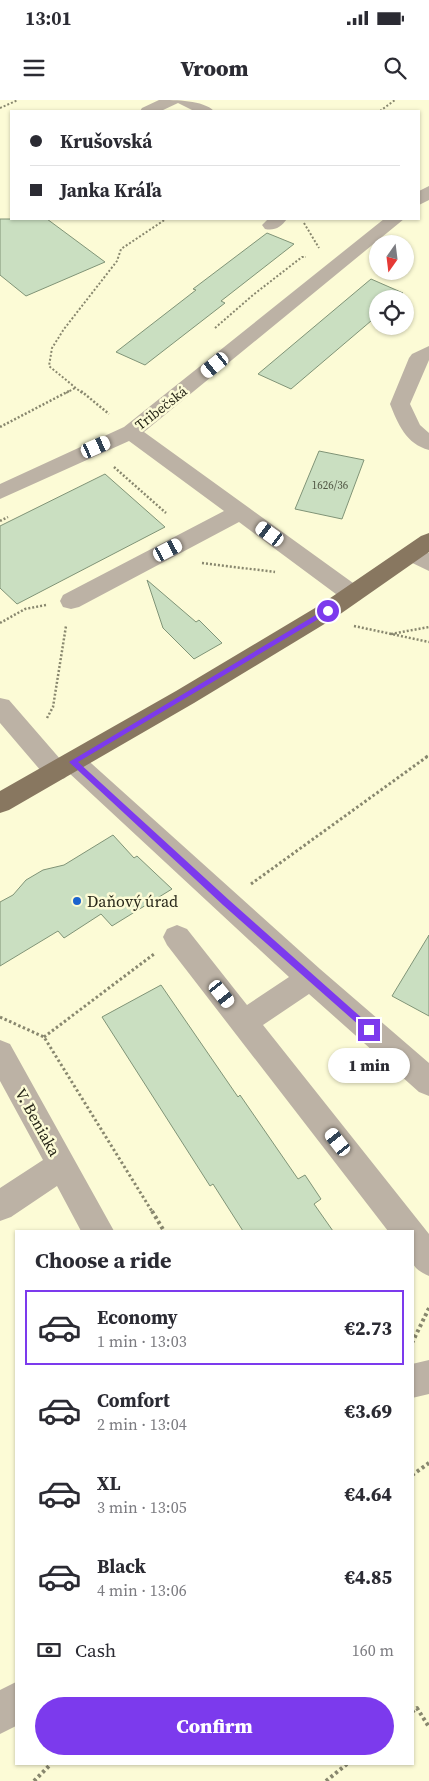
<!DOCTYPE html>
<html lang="en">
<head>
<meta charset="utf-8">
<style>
  :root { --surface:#fff; --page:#f7f7f7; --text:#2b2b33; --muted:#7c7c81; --line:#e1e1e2; --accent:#7c3aed }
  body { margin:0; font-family:"Source Serif 4",serif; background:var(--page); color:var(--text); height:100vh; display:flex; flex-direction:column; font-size:19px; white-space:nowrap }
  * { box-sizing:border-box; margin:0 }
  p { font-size:16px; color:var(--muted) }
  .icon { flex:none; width:28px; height:28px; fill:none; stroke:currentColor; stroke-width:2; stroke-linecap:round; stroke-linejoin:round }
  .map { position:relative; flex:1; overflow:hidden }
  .sheet { position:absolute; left:15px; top:1130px; width:399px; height:535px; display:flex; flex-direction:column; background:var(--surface); border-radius:0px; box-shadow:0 1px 4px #0004 }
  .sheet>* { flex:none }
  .banner { position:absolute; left:10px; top:10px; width:410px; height:110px; border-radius:0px; box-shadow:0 1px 4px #0004; display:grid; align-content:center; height:110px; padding:0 20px; background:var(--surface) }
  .needle { width:32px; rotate:194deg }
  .buttons { position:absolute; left:369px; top:135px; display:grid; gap:10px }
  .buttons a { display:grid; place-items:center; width:45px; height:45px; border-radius:50%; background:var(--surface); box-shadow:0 1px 4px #0004; font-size:25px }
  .end { position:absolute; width:22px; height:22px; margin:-11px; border:6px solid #7c3aed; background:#fff; box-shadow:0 0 0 2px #fff }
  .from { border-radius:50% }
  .bubble { position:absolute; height:35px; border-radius:18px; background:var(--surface); box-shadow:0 1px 4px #0004; font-size:16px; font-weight:800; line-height:35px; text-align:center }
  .car { position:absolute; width:15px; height:30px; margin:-15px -8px; border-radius:6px; box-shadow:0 0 4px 1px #0007; background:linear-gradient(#fff 24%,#345 0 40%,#fff 0 76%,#345 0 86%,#fff 0) }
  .banner b { display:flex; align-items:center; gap:18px; height:48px; font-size:19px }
  .banner b+b { border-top:1px solid var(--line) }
  .banner i { width:12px; height:12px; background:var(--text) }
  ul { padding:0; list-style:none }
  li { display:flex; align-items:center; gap:15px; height:75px; margin:0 10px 8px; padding:0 10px; border:2px solid transparent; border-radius:0px }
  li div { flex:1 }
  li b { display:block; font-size:19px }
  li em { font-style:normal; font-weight:800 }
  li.active { border-color:var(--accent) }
  li>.icon { width:45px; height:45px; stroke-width:1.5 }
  h2 { padding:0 20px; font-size:22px; line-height:60px }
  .pay { display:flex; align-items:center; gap:12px; height:55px; padding:0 20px; font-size:19px }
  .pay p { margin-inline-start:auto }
  .cta { display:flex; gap:10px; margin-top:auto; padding:10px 20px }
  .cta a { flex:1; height:58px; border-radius:30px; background:var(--accent); color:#fff; font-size:20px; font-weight:800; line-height:58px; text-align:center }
  .status { display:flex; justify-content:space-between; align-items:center; height:35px; padding:0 25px; background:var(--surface); direction:ltr }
  .status svg { height:14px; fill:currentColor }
  header { display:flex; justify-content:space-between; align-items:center; height:65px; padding:0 20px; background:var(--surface); font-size:22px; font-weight:800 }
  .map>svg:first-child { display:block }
  .building { fill:#cadfc1; stroke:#809477 }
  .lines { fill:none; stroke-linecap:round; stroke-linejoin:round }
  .path-far3 { stroke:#88876e; stroke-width:2; stroke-dasharray:2 2; stroke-linecap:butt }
  .path-far2 { stroke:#88876e; stroke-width:2.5; stroke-dasharray:2 2; stroke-linecap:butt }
  .path-far1 { stroke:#88876e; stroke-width:3; stroke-dasharray:2.5 2.5; stroke-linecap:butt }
  .path { stroke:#88876e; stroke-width:4; stroke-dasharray:3 3; stroke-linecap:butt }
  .minor { fill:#bcb2a5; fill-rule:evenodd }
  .major { fill:#887760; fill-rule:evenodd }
  .route { fill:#7c3aed }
  .poi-dot { fill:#1b63ce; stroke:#fcfbd6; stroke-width:2 }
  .labels { text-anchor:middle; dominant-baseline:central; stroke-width:5; stroke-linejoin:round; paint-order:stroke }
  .far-number-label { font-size:11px; fill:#505543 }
  .far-street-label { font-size:14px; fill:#282719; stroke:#fcfbd6 }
  .poi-label { font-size:16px; fill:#282719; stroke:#fcfbd6; text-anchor:start }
  .street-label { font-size:16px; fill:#282719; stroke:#fcfbd6 }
</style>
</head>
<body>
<div class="status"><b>13:01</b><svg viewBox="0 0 49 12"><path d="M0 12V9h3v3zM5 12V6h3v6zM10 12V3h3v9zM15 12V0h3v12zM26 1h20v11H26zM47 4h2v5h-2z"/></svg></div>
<header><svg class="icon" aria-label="menu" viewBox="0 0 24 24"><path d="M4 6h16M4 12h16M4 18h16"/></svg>Vroom<svg class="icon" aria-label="search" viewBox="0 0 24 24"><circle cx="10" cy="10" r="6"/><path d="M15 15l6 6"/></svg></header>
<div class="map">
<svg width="429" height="1681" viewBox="0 0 429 1681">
  <rect width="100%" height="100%" fill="#fcfbd6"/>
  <!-- building -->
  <path class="building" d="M0,119H47L105,162L26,196L0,175Z
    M267,133L294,144L221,201L225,203L145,265L116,252L196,190L193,189Z
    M371,179L403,193L396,199H378V215L291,289L258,274Z
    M319,351L364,360L342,419L295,409Z
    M105,374L165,427L17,504L0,488V426Z
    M147,480L196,522L199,520L222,543L194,559L163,528Z
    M113,735L134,758L137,756L172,789L112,826L101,814L64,838L58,831L0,866V802L13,795L26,780L43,770L64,765Z
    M429,835V916L392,896Z
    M161,885L238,997L240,995L298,1079L305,1075L321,1099L314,1104L333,1131H243L213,1084L210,1086L102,917Z"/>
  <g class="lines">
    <!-- path-far3 -->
    <path class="path-far3" d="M0,8L18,0
      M380,11L395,0
      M304,123L319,148
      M215,228L253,195L302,157H306
      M66,293L75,288
      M82,293L49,266L52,248L64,229L117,161L121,149L166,119"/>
    <!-- path-far2 -->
    <path class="path-far2" d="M81,291L109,314
      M0,327L69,291
      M114,367L166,413
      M0,421L8,417
      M202,463L275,472
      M0,523L25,509L46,505
      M354,526L429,542
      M391,534L429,527
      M47,618L53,607L66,526
      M426,657L429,655"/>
    <!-- path-far1 -->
    <path class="path-far1" d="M251,784L428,656
      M0,917L44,937L153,1113
      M44,937L154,854"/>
    <!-- path -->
    <path class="path" d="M152,1111L164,1131
      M412,1243L429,1208
      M412,1375L429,1363
      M412,1612L417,1608L429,1627
      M34,1681L51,1664
      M326,1681L347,1664"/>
    <!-- minor -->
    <path class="minor" d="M159,0C176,0 203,0 214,11H194L178,3L161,11H140L142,8Z
      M429,86V100L419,105V91Z
      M268,119H287C281,127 275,131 265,129L262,125Z
      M384,119H404L144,332L360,488L363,494L360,500L352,502L344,500L239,422L79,507L71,509L63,507L60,501L63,495L224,411L129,341L0,399V384L124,327Z
      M429,246V260L410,304L420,325L429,333V350C406,344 398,324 390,304L409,258L412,254Z
      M412,446L429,453V471L404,459L401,454L404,449Z
      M0,598L9,600L61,660L64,655L73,652L82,655L320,869L429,963V996L419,992L309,894L263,925L429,1134V1176C405,1166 412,1154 412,1131H388L167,845L163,837L167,829L177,825L187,829L247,905L289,877L68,672L65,678L56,681L47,678L0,623Z
      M0,940L10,944L114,1131H81L57,1086L11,1117L0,1121V1088L43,1060L0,981Z
      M429,1260V1294L412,1298V1264Z
      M16,1582V1626L0,1634V1590Z"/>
    <!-- major -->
    <path class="major" d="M429,433V452L336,517L194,603L9,710L0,713V691L176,591L320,505L421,436Z"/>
  </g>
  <!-- route -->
  <path class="route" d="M326,509L332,511L78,662L229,800L372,927V933L369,934L223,805L69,662Z"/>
  <!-- markers -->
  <circle class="poi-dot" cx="77" cy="801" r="5"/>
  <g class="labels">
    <!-- far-number labels -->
    <g class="far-number-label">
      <text x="330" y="385">1626/36</text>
    </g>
    <!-- far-street labels -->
    <g class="far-street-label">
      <text transform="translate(161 308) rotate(-38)">Tribečská</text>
    </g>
    <!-- poi labels -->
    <g class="poi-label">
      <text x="87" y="801">Daňový úrad</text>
    </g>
    <!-- street labels -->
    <g class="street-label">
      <text transform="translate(38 1022) rotate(61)">V. Beniaka</text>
    </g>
  </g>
</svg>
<div class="buttons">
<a><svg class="needle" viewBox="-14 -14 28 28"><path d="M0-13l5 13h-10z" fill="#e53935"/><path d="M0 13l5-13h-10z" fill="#7c7c81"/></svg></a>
<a><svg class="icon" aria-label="locate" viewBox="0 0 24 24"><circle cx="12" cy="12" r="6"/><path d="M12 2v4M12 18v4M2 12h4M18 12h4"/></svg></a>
</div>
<i class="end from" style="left:328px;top:511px"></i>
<i class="end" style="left:369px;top:930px"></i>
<div class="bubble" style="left:328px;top:948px;width:82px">1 min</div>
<i class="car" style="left:215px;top:265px;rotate:231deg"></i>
<i class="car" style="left:96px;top:347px;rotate:66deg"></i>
<i class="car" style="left:270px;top:434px;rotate:306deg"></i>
<i class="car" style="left:168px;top:450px;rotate:63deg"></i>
<i class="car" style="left:222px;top:894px;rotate:141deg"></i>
<i class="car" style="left:338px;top:1042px;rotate:322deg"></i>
<div class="banner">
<b><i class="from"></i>Krušovská</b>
<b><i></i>Janka Kráľa</b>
</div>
<section class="sheet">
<h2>Choose a ride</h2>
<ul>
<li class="active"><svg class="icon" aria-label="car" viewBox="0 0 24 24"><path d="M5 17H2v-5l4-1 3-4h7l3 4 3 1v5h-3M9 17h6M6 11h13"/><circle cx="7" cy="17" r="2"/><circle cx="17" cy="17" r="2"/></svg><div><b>Economy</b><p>1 min · 13:03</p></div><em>€2.73</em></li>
<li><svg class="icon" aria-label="car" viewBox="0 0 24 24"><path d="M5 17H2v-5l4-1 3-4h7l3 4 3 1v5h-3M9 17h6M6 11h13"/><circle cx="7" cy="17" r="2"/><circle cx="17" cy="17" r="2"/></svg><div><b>Comfort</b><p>2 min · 13:04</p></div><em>€3.69</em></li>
<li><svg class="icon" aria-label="car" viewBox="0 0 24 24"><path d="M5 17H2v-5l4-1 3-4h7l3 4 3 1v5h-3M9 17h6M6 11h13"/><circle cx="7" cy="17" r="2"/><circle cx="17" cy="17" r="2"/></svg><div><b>XL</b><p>3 min · 13:05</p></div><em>€4.64</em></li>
<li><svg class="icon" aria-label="car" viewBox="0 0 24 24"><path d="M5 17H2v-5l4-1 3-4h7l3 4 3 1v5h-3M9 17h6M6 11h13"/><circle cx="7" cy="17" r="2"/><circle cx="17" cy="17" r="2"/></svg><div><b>Black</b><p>4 min · 13:06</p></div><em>€4.85</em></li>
</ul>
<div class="pay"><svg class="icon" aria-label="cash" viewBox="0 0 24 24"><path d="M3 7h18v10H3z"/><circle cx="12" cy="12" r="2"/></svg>Cash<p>160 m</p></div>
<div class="cta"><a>Confirm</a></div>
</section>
</div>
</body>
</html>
